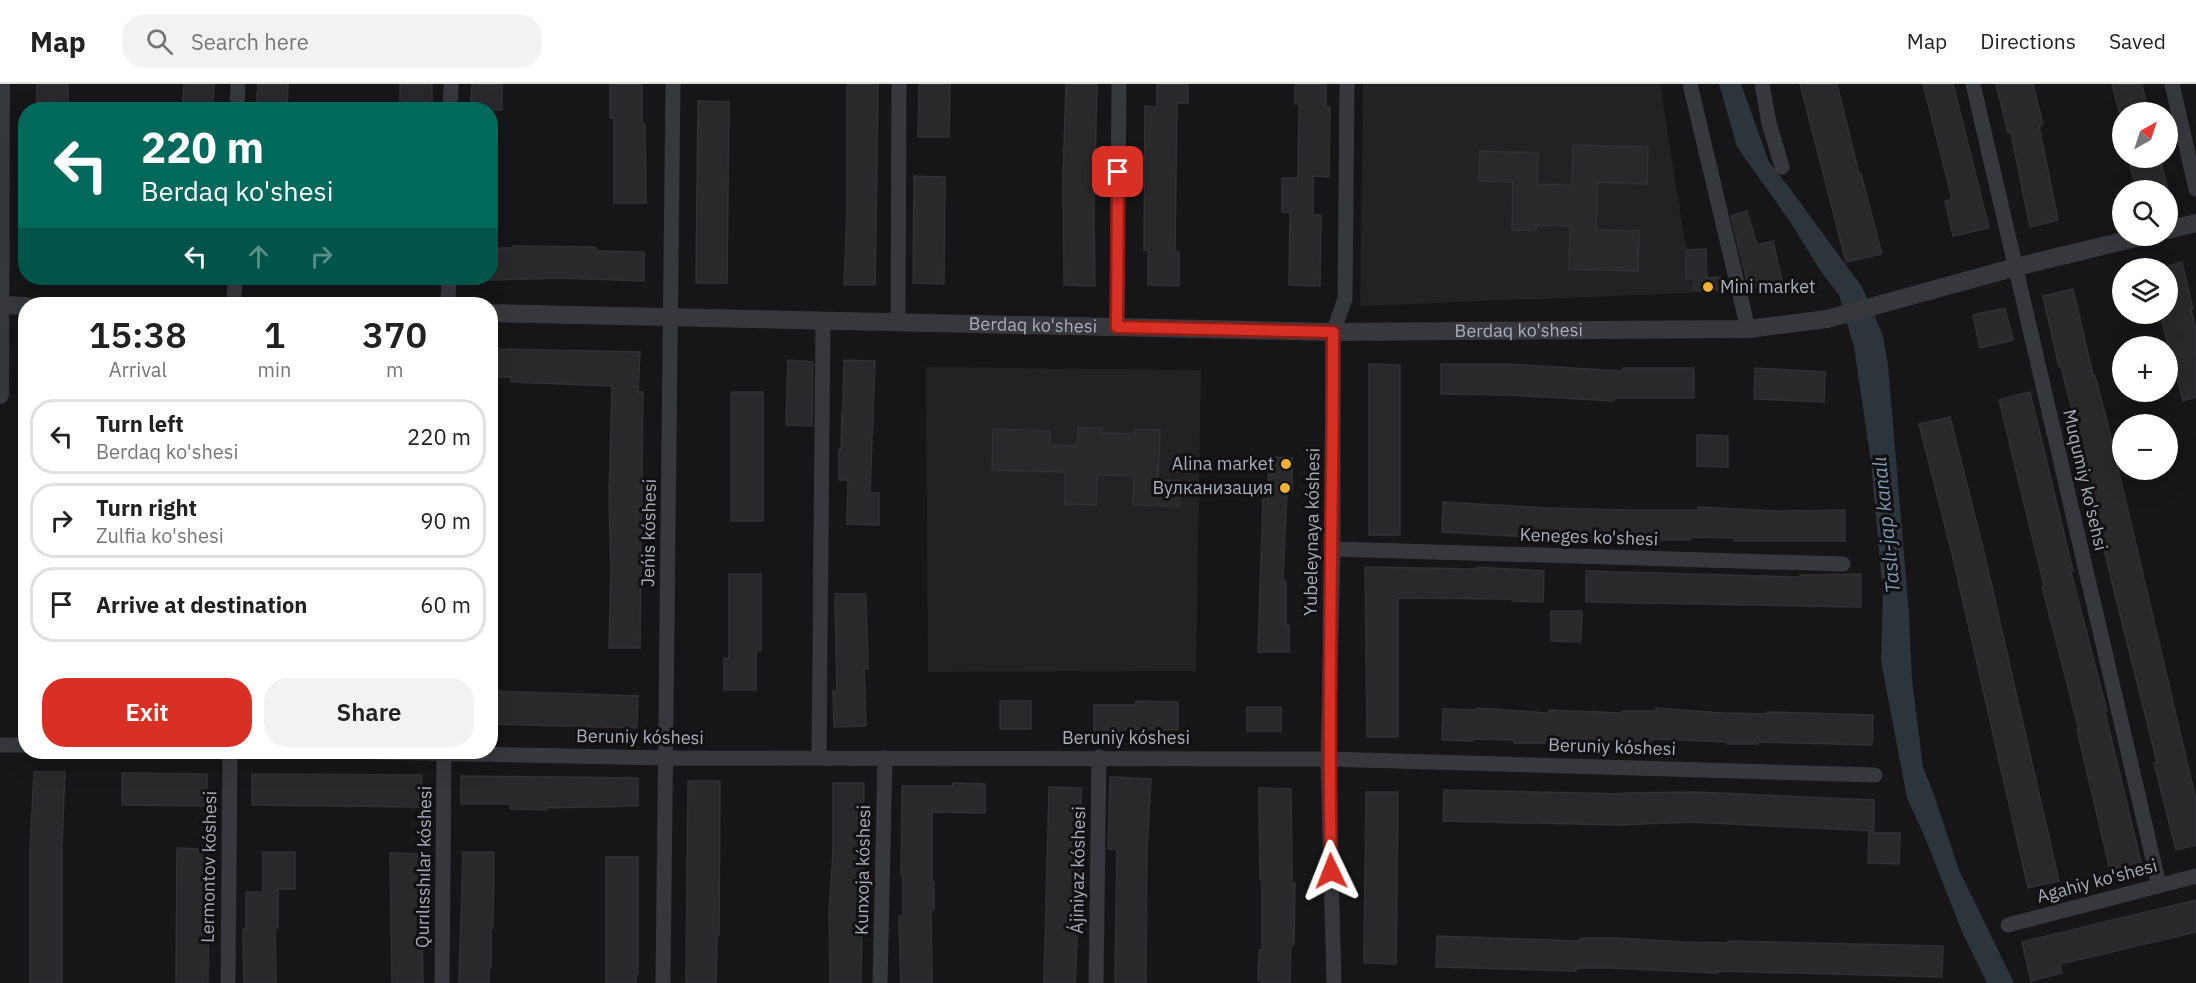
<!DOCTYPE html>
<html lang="en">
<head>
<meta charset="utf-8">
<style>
	:root { --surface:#fff; --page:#f2f2f2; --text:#222; --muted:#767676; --line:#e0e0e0; --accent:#d93025 }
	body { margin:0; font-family:"IBM Plex Sans",sans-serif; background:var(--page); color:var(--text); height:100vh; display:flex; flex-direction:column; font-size:22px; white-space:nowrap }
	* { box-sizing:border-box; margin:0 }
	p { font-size:20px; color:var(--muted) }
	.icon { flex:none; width:33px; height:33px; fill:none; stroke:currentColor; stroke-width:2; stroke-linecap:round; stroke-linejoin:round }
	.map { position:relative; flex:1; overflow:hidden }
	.details { position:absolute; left:18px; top:213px; width:480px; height:462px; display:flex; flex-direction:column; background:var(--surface); border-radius:24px; box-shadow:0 6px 24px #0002 }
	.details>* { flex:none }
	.guide { position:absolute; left:18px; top:18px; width:480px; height:183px; border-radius:24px; box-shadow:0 6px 24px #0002; background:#00695c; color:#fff; overflow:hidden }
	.needle { width:39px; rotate:39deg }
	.buttons { position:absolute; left:2112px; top:18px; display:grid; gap:12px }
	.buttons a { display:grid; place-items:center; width:66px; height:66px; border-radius:50%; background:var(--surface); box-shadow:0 6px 24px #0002; font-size:30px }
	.pin { position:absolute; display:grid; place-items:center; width:51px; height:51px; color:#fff; margin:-26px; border-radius:12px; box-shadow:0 3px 9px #0006 }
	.me { position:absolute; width:66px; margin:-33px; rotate:358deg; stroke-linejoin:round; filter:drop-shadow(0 0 4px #0008) }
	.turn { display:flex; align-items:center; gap:21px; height:126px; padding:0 24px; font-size:27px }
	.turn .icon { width:78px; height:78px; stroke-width:2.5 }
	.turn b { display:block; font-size:42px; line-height:51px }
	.lanes { display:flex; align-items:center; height:57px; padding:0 24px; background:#0003; justify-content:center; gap:30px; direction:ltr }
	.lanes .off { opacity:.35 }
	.eta { display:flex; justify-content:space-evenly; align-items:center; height:102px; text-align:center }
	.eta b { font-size:36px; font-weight:600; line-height:42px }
	.primary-button { display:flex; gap:12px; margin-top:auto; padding:12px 24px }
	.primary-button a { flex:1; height:69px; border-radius:24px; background:var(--accent); color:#fff; font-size:24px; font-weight:600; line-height:69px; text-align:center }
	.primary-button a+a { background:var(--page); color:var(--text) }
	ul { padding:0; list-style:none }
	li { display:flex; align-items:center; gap:18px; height:75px; margin:0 12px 9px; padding:0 12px; border:3px solid var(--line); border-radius:24px }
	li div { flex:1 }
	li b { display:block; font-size:22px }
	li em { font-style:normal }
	header { display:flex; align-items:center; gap:36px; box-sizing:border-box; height:84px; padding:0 30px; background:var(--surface); border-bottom:2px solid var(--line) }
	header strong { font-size:28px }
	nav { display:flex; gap:33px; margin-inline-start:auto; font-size:21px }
	.search { width:420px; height:54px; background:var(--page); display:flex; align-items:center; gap:15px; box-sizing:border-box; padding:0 21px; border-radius:24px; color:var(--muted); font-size:22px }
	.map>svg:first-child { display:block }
	.built { fill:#222225 }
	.water { fill:#2c353c }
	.building { fill:#29292c; stroke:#303034; stroke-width:1.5 }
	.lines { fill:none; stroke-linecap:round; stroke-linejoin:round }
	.minor { stroke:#37383d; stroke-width:15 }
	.tertiary { stroke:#37383d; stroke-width:18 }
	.route-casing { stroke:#8d1f18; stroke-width:15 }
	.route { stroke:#d93025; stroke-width:10 }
	.poi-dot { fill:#f2b134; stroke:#111113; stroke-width:2 }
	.labels { text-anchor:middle; stroke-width:6; stroke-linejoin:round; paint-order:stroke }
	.poi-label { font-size:18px; fill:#a8adb8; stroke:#111113; text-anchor:end }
	.street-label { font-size:18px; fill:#a8adb8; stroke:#111113 }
	.water-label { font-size:20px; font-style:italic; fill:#7f9bb3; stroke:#111113 }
</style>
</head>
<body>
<header>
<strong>Map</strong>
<div class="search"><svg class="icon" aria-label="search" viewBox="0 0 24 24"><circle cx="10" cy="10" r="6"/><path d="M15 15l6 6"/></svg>Search here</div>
<nav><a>Map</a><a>Directions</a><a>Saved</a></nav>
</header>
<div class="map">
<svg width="2196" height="899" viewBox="0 0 2196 899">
	<rect width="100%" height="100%" fill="#161618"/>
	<path class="built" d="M1363,0H1660L1693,209L1360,222Z
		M926,283L1201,286L1196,587L928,588Z"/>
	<path class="water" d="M1719,0H1741L1769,78L1791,106L1862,203L1883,252L1888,281L1909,530L1912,596L1923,683L1933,708L1959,786L2014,899H1987L1963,850L1926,756L1907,714L1881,577L1883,509L1871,378L1854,263L1839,211L1820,186L1791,139L1737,63Z"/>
	<path class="building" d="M37,0H68V26H37Z
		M184,0H214L213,26H182Z
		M258,0H288L287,26H256Z
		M400,0H432V26H400Z
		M472,0H502V26H470Z
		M610,0H642V40H645L646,119H614V34H610Z
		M847,0H878L875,201H844L847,126Z
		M919,0H950L949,53H918Z
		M1066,0H1097L1094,131L1095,202L1064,201L1063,94Z
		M1157,0H1188V19H1177L1175,168H1179V202L1148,201V166H1144L1145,22L1157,23Z
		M1295,0H1326V23H1330L1329,93L1313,92V131H1321L1320,202L1289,201L1290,128H1282V94H1298L1299,20H1295Z
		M1800,0H1837L1859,90H1861L1882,170L1846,178Z
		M1923,0H1953L1989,144L1953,152L1945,117L1952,115Z
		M1996,0H2033L2043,41L2039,42L2058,136L2030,143L2011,49H2008Z
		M2112,0H2142L2148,28H2119Z
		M698,17L729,18L727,199H696Z
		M1573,61L1648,63L1647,100L1598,98L1596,146L1639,147L1638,187L1569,185L1570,142L1536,141V146H1512L1513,98L1479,97L1480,67L1538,69L1537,100L1572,101Z
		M2151,74H2160L2168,106H2137L2129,78Z
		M914,92L945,93L944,200L913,199Z
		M1747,127L1757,161L1773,157L1782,196L1749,205L1731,132Z
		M513,162L596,163V167L644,168V197L560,194L490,196V164H513Z
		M1706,165L1707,194L1721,193V206L1693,207V195H1686V166Z
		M2182,178L2193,225H2191L2196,247V313L2183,317L2160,230H2168V182Z
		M2073,205L2093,291H2095L2107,337L2196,716V761L2176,766L2154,679L2157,678L2110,490L2087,394L2089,393L2061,283H2059L2043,212Z
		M2005,224L2013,256L1980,264L1973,231Z
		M490,265L640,268L638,308H643L640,564H609L611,486L609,415L612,302L511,298V293H490Z
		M788,276L813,278L812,342L786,341Z
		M844,276L875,277L870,409H879V441L847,440L848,396H839V365H841L842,327H843Z
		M1369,280L1400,281V451H1369Z
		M1441,280H1506L1623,287V284H1694V314H1614V317L1508,311L1441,310Z
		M1755,284L1825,288L1824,318L1754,315Z
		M731,308H763V437H731Z
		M2030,308L2073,487L2071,488L2107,627L2105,628L2141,778L2110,786L2077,646H2079L2042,503L2044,502L1999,316Z
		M1950,333L1984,468L2059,797L2028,804L1954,478L1919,340Z
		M1078,343L1102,344V349L1135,350V346H1160L1158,396L1180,397L1179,422L1133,421L1134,392L1097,391L1096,421L1065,420V388L992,386L993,345L1050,347V361L1077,362Z
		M1697,351L1728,352V383L1697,382Z
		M1269,373L1292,374V407H1287L1283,497H1286V541H1289V568H1258L1263,415H1268Z
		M1443,418L1547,424L1626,426H1698V423L1775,427L1845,426V457H1735V454L1690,453V456H1583L1442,448Z
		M1365,483L1476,485V483L1544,487L1543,518L1512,517V515L1398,514V653H1367Z
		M1586,487L1800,493V491L1861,490V523L1586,518Z
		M729,490H761V566L756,567V606H724V574H729Z
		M835,510H866L868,585H864L866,642L834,643L833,607H837Z
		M1551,527H1582L1581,558L1551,557Z
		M490,607L638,612L637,644L490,640Z
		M1000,617H1031V645H1000Z
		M1136,617L1178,618V646L1125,645V649L1094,648V621H1135Z
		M1247,623H1281V647H1247Z
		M1477,624L1549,629V626L1622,629V627H1656V624L1722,629L1767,630V628L1873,631L1872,661L1758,658V660H1727V658L1652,655V658L1618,657V659L1545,656V659H1514V656L1473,655V657L1442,656L1443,625L1477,626Z
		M34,688H65L62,763V899H30V765Z
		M122,689L207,690V722L122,721Z
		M252,690L422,691L421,723L252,721Z
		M461,692L638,694V722L547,724L546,726L510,725V720H461Z
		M1110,693L1151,695L1147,766L1146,899H1115L1117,765H1108Z
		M688,697H720L719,851H717L716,899H686Z
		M833,699H864L861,899H830L829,828L833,768Z
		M953,699L985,700V729L933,728L932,730V798H934V826H931L932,899H901L899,832H903V792H901L902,702H953Z
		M1049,703L1081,704V764L1075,899H1044Z
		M1259,704L1291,705L1292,799H1295L1294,861H1291L1290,899H1261V896H1258L1259,866H1262V796H1260Z
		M1444,706L1626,710V709L1695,708L1874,716V747L1691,738L1620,741L1443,737Z
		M1366,708H1398L1396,880L1364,879Z
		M1869,749H1900L1899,780L1868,779Z
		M177,764L209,765L208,899H176Z
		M263,768H295V805H278V844H275L276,899H244L243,845H246V808H263Z
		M463,768H494L493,844H491V884H489V899H459Z
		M390,769L421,770L423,899H392Z
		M606,773H638V890H636V899H606Z
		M2196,816V848L2060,880L2062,889L2031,897L2022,858Z
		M1437,852L1579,857L1580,854H1617L1683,858L1727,859L1728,857L1943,862L1942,893L1718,887V889L1610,884H1576V887L1436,883Z"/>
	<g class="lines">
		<path class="minor" d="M1690,0L1748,245
			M1762,0L1769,39L1782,83
			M1973,0L2159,801
			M2172,0L2196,105
			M237,26L238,0
			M450,26L451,0
			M234,220L235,194
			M448,220L449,194
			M898,239L899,0
			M1117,243L1119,0
			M1333,465L1843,480
			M0,661H26
			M376,668L666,674L1328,675L1875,691
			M819,673L823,237
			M2008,841L2196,792
			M228,899L230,668
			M442,899L444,668
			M663,899L673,0
			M880,899L885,674
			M1096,899L1099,673
			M1334,899L1328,675L1333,465V248L1345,215L1347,0"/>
		<g class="tertiary">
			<path d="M2168,146L2196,139"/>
			<path d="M1,221L26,222"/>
			<path id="s1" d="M490,229L1333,248L1748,245L1827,235L2016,183L2144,152"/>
			<path d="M0,311L1,0"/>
		</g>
	</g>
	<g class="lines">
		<defs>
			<path id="route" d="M1118,88L1117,243L1333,248C1333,427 1327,607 1331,787"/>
		</defs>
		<use href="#route" class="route-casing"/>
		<use href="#route" class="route"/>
	</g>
	<g class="poi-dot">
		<circle cx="1708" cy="203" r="6"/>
		<circle cx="1286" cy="380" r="6"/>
		<circle cx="1285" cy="404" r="6"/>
	</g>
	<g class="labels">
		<g class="poi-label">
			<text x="1720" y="209" text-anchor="start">Mini market</text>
			<text x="1274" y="386">Alina market</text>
			<text x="1273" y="410">Вулканизация</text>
		</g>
		<g class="street-label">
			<text dy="6" stroke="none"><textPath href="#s1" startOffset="543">Berdaq ko'shesi</textPath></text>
			<text dy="6" stroke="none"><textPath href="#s1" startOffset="1029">Berdaq ko'shesi</textPath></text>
			<text transform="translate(2085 396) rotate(77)" y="6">Muqumiy ko'sehsi</text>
			<text transform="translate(1312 448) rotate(-89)" y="6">Yubeleynaya kóshesi</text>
			<text transform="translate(649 449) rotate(-89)" y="6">Jeńis kóshesi</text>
			<text transform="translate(1589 453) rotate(2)" y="6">Keneges ko'shesi</text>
			<text transform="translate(640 653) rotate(1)" y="6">Beruniy kóshesi</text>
			<text x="1126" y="660">Beruniy kóshesi</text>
			<text transform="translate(1612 663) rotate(2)" y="6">Beruniy kóshesi</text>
			<text transform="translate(209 783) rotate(-89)" y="6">Lermontov kóshesi</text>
			<text transform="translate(424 783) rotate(-89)" y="6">Qurılısshılar kóshesi</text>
			<text transform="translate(863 786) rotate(-89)" y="6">Kunxoja kóshesi</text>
			<text transform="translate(1078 786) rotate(-89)" y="6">Ájiniyaz kóshesi</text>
			<text transform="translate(2097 797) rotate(-15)" y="6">Agahiy ko'shesi</text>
		</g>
		<g class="water-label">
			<text transform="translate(1886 441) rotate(-96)" y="7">Taslı-jap kanalı</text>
		</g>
	</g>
</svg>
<div class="buttons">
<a><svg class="needle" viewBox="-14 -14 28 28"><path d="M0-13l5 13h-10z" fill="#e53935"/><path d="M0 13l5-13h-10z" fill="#767676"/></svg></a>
<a><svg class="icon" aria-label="search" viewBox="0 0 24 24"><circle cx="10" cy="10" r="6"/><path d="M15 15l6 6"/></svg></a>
<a><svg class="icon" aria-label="layers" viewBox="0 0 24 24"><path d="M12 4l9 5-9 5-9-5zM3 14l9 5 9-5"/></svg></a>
<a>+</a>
<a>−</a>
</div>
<div class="pin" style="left:1118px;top:88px;background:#d93025"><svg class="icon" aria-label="arrive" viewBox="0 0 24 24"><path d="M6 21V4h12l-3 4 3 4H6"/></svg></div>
<svg class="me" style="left:1331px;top:787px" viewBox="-20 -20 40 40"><path d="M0-17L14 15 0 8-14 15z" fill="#d93025" stroke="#fff" stroke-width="4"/></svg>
<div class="guide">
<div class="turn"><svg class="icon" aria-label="left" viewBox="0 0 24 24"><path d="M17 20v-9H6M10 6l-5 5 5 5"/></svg><div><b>220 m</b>Berdaq ko'shesi</div></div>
<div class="lanes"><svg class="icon" aria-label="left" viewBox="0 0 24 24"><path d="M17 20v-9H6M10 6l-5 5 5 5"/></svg><svg class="icon off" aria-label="ahead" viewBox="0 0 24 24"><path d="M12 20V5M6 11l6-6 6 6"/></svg><svg class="icon off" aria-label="right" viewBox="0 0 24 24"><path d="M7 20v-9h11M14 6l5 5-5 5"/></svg></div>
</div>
<section class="details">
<div class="eta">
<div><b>15:38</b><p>Arrival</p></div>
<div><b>1</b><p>min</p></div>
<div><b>370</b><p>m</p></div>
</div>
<ul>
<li><svg class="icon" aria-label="left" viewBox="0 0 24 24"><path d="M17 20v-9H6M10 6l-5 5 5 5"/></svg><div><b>Turn left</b><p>Berdaq ko'shesi</p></div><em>220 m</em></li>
<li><svg class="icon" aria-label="right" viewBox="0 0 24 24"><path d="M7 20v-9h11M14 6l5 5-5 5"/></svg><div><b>Turn right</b><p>Zulfia ko'shesi</p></div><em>90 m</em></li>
<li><svg class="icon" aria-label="arrive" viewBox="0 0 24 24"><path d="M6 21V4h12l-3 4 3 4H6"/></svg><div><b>Arrive at destination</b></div><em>60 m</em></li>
</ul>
<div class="primary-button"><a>Exit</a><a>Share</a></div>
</section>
</div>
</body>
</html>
